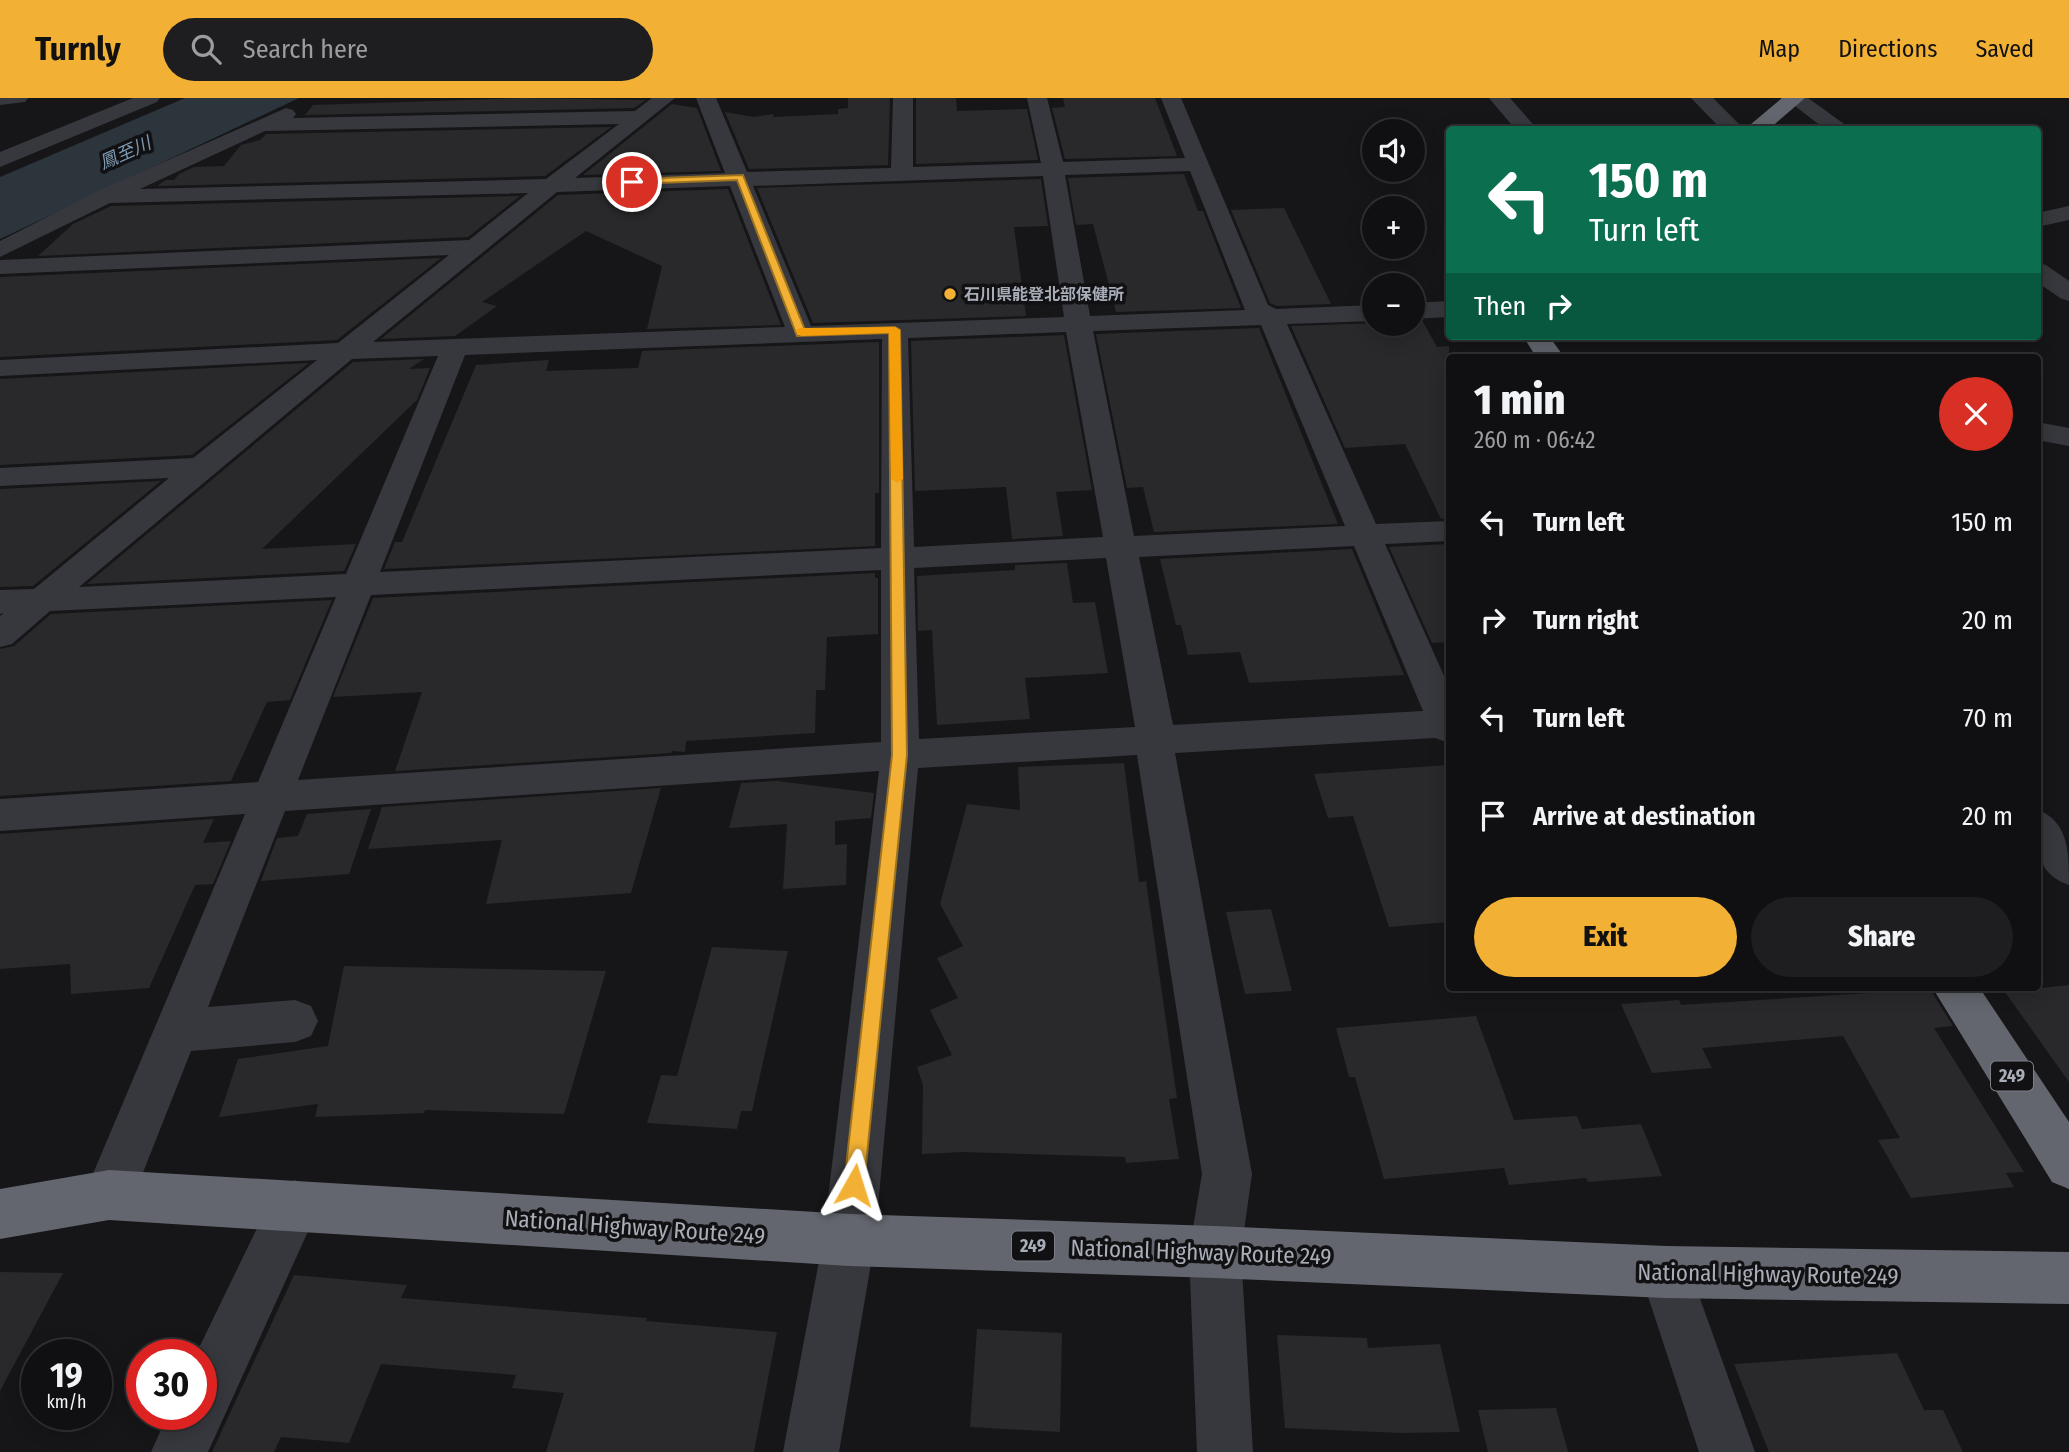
<!DOCTYPE html>
<html lang="en">
<head>
<meta charset="utf-8">
<style>
	:root { --surface:#101012; --page:#1e1e20; --text:#f1f3f6; --muted:#9c9d9f; --line:#303032; --accent:#f2b134 }
	body { margin:0; font-family:"Fira Sans Condensed","Noto Sans JP",sans-serif; background:var(--page); color:var(--text); height:100vh; display:flex; flex-direction:column; font-size:26px; white-space:nowrap }
	* { box-sizing:border-box; margin:0 }
	p { font-size:23px; color:var(--muted) }
	.icon { flex:none; width:38px; height:38px; fill:none; stroke:currentColor; stroke-width:2; stroke-linecap:round; stroke-linejoin:round }
	.map { position:relative; flex:1; overflow:hidden }
	.sheet { position:absolute; left:1446px; top:256px; width:595px; height:637px; display:flex; flex-direction:column; background:var(--surface); border-radius:7px; box-shadow:0 4px 18px #0003,0 0 0 2px var(--line) }
	.sheet>* { flex:none }
	.hud { position:absolute; left:1446px; top:28px; width:595px; height:214px; border-radius:7px; box-shadow:0 4px 18px #0003,0 0 0 2px var(--line); background:#0b6e4f; color:#fff; overflow:hidden }
	.tools { position:absolute; left:1362px; top:21px; display:grid; gap:14px }
	.tools a { display:grid; place-items:center; width:63px; height:63px; border-radius:50%; background:var(--surface); box-shadow:0 4px 18px #0003,0 0 0 2px var(--line); font-size:35px }
	.speed { position:absolute; left:21px; top:1241px; display:flex; gap:14px; font-size:35px; font-weight:700; text-align:center }
	.speed>* { display:grid; place-content:center; width:91px; height:91px; border-radius:50%; background:var(--surface); box-shadow:0 4px 18px #0003,0 0 0 2px var(--line); line-height:1 }
	.speed small { font-size:18px; font-weight:400 }
	.speed .limit { border:10px solid #d22; background:#fff; color:#111 }
	.pin { position:absolute; display:grid; place-items:center; width:60px; height:60px; color:#fff; margin:-30px; border:4px solid #fff; border-radius:50%; box-shadow:0 2px 7px #0007 }
	.me { position:absolute; width:77px; margin:-38px; rotate:6deg; stroke-linejoin:round; filter:drop-shadow(0 0 5px #0008) }
	.turn { display:flex; align-items:center; gap:24px; height:147px; padding:0 28px; font-size:32px }
	.turn .icon { width:91px; height:91px; stroke-width:2.5 }
	.turn b { display:block; font-size:49px; line-height:60px }
	.then { display:flex; align-items:center; height:66px; padding:0 28px; background:#0003; gap:14px; font-size:26px }
	.round { display:grid; place-items:center; flex:none; width:74px; height:74px; border-radius:37px; background:var(--page) }
	.overview { display:flex; align-items:center; justify-content:space-between; height:119px; padding:0 28px }
	h1 { font-size:42px; font-weight:800; line-height:52px }
	.action { display:flex; gap:14px; margin-top:auto; padding:14px 28px }
	.action a { flex:1; height:80px; border-radius:42px; background:var(--accent); color:#111; font-size:28px; font-weight:800; line-height:80px; text-align:center }
	.action a+a { background:var(--page); color:var(--text) }
	ul { padding:0; list-style:none }
	li { display:flex; align-items:center; gap:21px; height:98px; padding:0 28px }
	li div { flex:1 }
	li b { display:block; font-size:26px }
	li em { font-style:normal }
	header { display:flex; align-items:center; gap:42px; box-sizing:border-box; height:98px; padding:0 35px; background:var(--accent); color:#111 }
	header strong { font-size:33px }
	nav { display:flex; gap:38px; margin-inline-start:auto; font-size:24px }
	.search { width:490px; height:63px; background:var(--page); display:flex; align-items:center; gap:18px; box-sizing:border-box; padding:0 24px; border-radius:38px; color:var(--muted); font-size:26px }
	.map>svg:first-child { display:block }
	.water { fill:#2c353c }
	.building { fill:#29292c }
	.lines { fill:none; stroke-linecap:round; stroke-linejoin:round }
	.minor { fill:#37383d; fill-rule:evenodd }
	.highway { fill:#63666e; fill-rule:evenodd }
	.route { fill:#f2b134; stroke:#9d7322; stroke-width:2 }
	.slow { fill:#f59e0b }
	.poi-dot { fill:#f2b134; stroke:#111113; stroke-width:2.5 }
	.labels { text-anchor:middle; stroke-width:7; stroke-linejoin:round; paint-order:stroke }
	.far-poi-label { font-size:16px; font-weight:bold; fill:#a8adb8; stroke:#111113; text-anchor:start }
	.far-water-label { font-size:18px; font-style:italic; fill:#7f9bb3; stroke:#111113 }
	.shield { fill:#111113; stroke:#7b7e86; stroke-width:2 }
	.shield-label { font-size:18px; font-weight:bold; fill:#a8adb8 }
	.near-street-label { font-size:23px; fill:#a8adb8; stroke:#111113 }
</style>
</head>
<body>
<header>
<strong>Turnly</strong>
<div class="search"><svg class="icon" aria-label="search" viewBox="0 0 24 24"><circle cx="10" cy="10" r="6"/><path d="M15 15l6 6"/></svg>Search here</div>
<nav><a>Map</a><a>Directions</a><a>Saved</a></nav>
</header>
<div class="map">
<svg width="2069" height="1354" viewBox="0 0 2069 1354">
	<rect width="100%" height="100%" fill="#161618"/>
	<path class="water" d="M185,0H299L0,141V79Z"/>
	<path class="building" d="M523,0L646,2L634,10L305,17L313,7Z
		M848,0H890L888,67L749,71L725,14L754,19L773,16L774,19L838,16V11L848,10Z
		M916,0H956L957,13L1027,11L1038,62L916,66Z
		M1063,0H1155L1177,58L1065,61L1052,10L1065,9Z
		M672,6L697,10L721,73L583,77Z
		M611,29L545,78L157,88L166,82H174L179,76L194,69L224,68L241,47L260,42L266,36Z
		M1184,76L1198,113H1203L1241,210L1116,214L1093,126L1076,127L1068,80Z
		M1041,81L1048,128L1014,129L1026,218L813,225L757,90Z
		M728,91L781,227L647,231L662,168L586,133L482,204L497,208L455,238L381,241L558,97Z
		M520,98L468,139L38,158L73,126L111,108Z
		M1284,110L1331,206L1277,208L1270,205L1231,112Z
		M441,160L337,242L0,259V179Z
		M1412,224H1423L1437,249L1449,248V420L1441,421L1405,346L1345,350L1291,228Z
		M1259,230L1338,426L1154,434L1143,389L1127,390L1096,236Z
		M1064,237L1092,392L1056,394L1063,438L1012,441L1006,389L915,393L911,243Z
		M879,244V395H875V448L384,471L395,444H402L476,267L549,262L546,273L638,270L642,253Z
		M424,261L409,271L430,270L417,302L262,451L356,446L344,473L87,486L353,264Z
		M309,265L192,357L0,367V281Z
		M161,383L33,488L0,489V391Z
		M1449,446V544L1432,545L1389,449Z
		M1352,451L1404,577L1249,585L1240,554L1188,557L1181,527H1176L1160,461Z
		M1067,465L1073,505L1095,504L1108,575L1025,580L1030,621L937,627L932,532L918,533L917,478L1015,472V467Z
		M875,475V480H878V536L827,539L825,592H816L815,635L686,643L685,654L672,653L671,655L395,673L422,594L333,599L373,500Z
		M332,502L290,602L267,604L231,683L0,698V551L14,548L51,516Z
		M1124,665L1139,784L1146,783L1177,1000L1169,1001L1179,1061L1126,1065L1125,1059L963,1054L922,1056L923,987L917,969L952,957L930,912L958,900L937,860L963,848L940,806L967,706L1020,712L1018,669Z
		M1449,667V824L1389,829L1353,718L1328,720L1314,676Z
		M777,683L874,695L871,720L835,723V747L847,746L846,787L783,791L787,726L729,730L741,685Z
		M661,690L631,795L486,806L502,742L368,751L382,709Z
		M371,711L349,776L261,783L277,740L298,738L307,716Z
		M214,721L203,745L231,743L213,786L195,787L149,890L71,896L70,866L0,871V736Z
		M1271,811L1292,893L1245,896L1226,814Z
		M712,849L788,853L752,1013H741L737,1031L647,1025L661,977L677,978Z
		M344,868L606,873L564,1016L425,1012L424,1015L315,1019L318,1006L219,1019L238,961L328,948Z
		M2069,887V984L2005,894Z
		M1930,891L1953,928L1934,930L2024,1074L2006,1075L2014,1089L1911,1100L1878,1042L1900,1040L1843,938L1702,950L1712,970L1652,975L1621,906L1679,902L1681,907Z
		M1476,918L1514,1022L1577,1018L1582,1031L1641,1026L1662,1078L1588,1084L1586,1080L1509,1087L1504,1070L1384,1081L1355,979H1349L1336,930Z
		M0,1174L63,1175L0,1293Z
		M294,1177L407,1187L401,1200L647,1220L646,1223L777,1234L754,1354H546L564,1295L512,1290L516,1277L381,1266L349,1345L281,1339L274,1354H212Z
		M977,1231L1062,1235L1060,1334L970,1329Z
		M1277,1237L1367,1240L1368,1250L1440,1246L1460,1334L1401,1335L1285,1330Z
		M1897,1255L1924,1312H1943L1963,1354H1769L1734,1266Z
		M1556,1310L1568,1354H1488L1478,1312Z"/>
	<g class="lines">
		<path class="minor" d="M0,0H28L25,4L0,7Z
			M133,0H160L157,4L0,69V54Z
			M652,0H675L575,80L725,75L696,0H716L747,74L891,70L893,0H913V69L1041,65L1027,0H1047L1063,64L1185,60L1161,0H1181L1268,207L1276,211L1374,207V223L1287,226L1376,426L1449,423V443L1385,446L1449,589V645L1435,640L1175,655L1252,1076L1241,1154L1253,1354H1197L1189,1154L1202,1076L1137,657L918,670L875,1142L839,1354H783L823,1142L879,673L285,713L208,909L295,902L311,908L318,923L311,938L295,944L191,953L127,1115L109,1122L91,1115L84,1097L245,716L0,733V701L258,684L336,499L50,513L12,546L0,549V518L4,515L0,516V492L34,491L169,380L0,388V370L193,360L317,262L0,278V262L338,245L449,157L0,176V162L469,142L528,95L110,105L0,159V143L98,93L286,10L293,12L296,16L293,20L635,13ZM619,26L546,81L140,91L265,33ZM1190,73L1245,212L1090,218L1065,77ZM1043,78L1064,219L811,228L753,88ZM730,88L785,229L373,244L557,94ZM1261,227L1345,428L1134,438L1093,233ZM1066,234L1103,439L914,449L908,240ZM882,241L881,450L380,474L465,257ZM438,258L346,476L79,489L352,261ZM1354,448L1423,613L1173,627L1139,459ZM1106,460L1135,629L919,641L914,470ZM881,472V644L298,682L371,497Z
			M1489,0H1510L1538,32H1516Z
			M1691,0H1713L1745,32H1722Z
			M1808,0L1847,28L1850,32H1826L1786,1Z
			M2069,108V122L2037,129V115Z
			M2037,165L2046,167L2069,183V203L2060,200L2037,184Z
			M1449,203V219L1412,221V205Z
			M2037,324L2069,330V348L2037,342Z
			M2037,711C2069,724 2069,754 2069,787C2032,774 2037,744 2037,711Z
			M295,1082L313,1089L320,1107L208,1354H151L168,1316H201V1256H196L277,1089Z
			M1666,1148L1684,1156L1755,1354H1699L1640,1174L1648,1156Z"/>
		<path class="highway" d="M1782,0H1805L1768,32H1744Z
			M1523,238H1549L1564,259H1536Z
			M1932,889H1979L2069,1024V1091L2052,1084Z
			M109,1072L849,1116L1215,1128L1666,1148L2069,1154V1206L1666,1200L1215,1180L849,1168L109,1122L0,1141V1091Z"/>
	</g>
	<path class="route" d="M743,77L805,232L895,229L900,232L907,657L864,1087L861,1094L854,1097L847,1094L844,1087L892,657L889,235L797,238L737,82L632,86L628,84L632,81Z"/>
	<path class="slow" d="M895,229L900,232L903,381L897,385L891,381L889,235L801,238L795,233L800,230Z"/>
	<circle class="poi-dot" cx="950" cy="196" r="7"/>
	<g class="labels">
		<g class="far-poi-label">
			<text x="964" y="202">石川県能登北部保健所</text>
		</g>
		<g class="far-water-label">
			<text transform="translate(125 55) rotate(-24)" y="6">鳳至川</text>
		</g>
		<g class="shield">
			<rect x="1991" y="963.5" width="42" height="29" rx="5"/>
			<rect x="1012" y="1133.5" width="42" height="29" rx="5"/>
		</g>
		<g class="shield-label">
			<text x="2012" y="984">249</text>
			<text x="1033" y="1154">249</text>
		</g>
		<g class="near-street-label">
			<text transform="translate(635 1129) rotate(4)" y="8">National Highway Route 249</text>
			<text transform="translate(1201 1154) rotate(2)" y="8">National Highway Route 249</text>
			<text transform="translate(1768 1176) rotate(1)" y="8">National Highway Route 249</text>
		</g>
	</g>
</svg>
<div class="tools">
<a><svg class="icon" aria-label="sound" viewBox="0 0 24 24"><path d="M4 9h4l5-4v14l-5-4H4zM17 9q2 3 0 6"/></svg></a>
<a>+</a>
<a>−</a>
</div>
<div class="speed"><div>19<small>km/h</small></div><div class="limit">30</div></div>
<div class="pin" style="left:632px;top:84px;background:#d93025"><svg class="icon" aria-label="arrive" viewBox="0 0 24 24"><path d="M6 21V4h12l-3 4 3 4H6"/></svg></div>
<svg class="me" style="left:854px;top:1087px" viewBox="-20 -20 40 40"><path d="M0-17L14 15 0 8-14 15z" fill="#f2b134" stroke="#fff" stroke-width="4"/></svg>
<div class="hud">
<div class="turn"><svg class="icon" aria-label="left" viewBox="0 0 24 24"><path d="M17 20v-9H6M10 6l-5 5 5 5"/></svg><div><b>150 m</b>Turn left</div></div>
<div class="then">Then<svg class="icon" aria-label="right" viewBox="0 0 24 24"><path d="M7 20v-9h11M14 6l5 5-5 5"/></svg></div>
</div>
<section class="sheet">
<div class="overview"><div><h1>1 min</h1><p>260 m · 06:42</p></div><a class="round" style="background:#d93025;color:#fff"><svg class="icon" aria-label="close" viewBox="0 0 24 24"><path d="M6 6l12 12M18 6L6 18"/></svg></a></div>
<ul>
<li><svg class="icon" aria-label="left" viewBox="0 0 24 24"><path d="M17 20v-9H6M10 6l-5 5 5 5"/></svg><div><b>Turn left</b></div><em>150 m</em></li>
<li><svg class="icon" aria-label="right" viewBox="0 0 24 24"><path d="M7 20v-9h11M14 6l5 5-5 5"/></svg><div><b>Turn right</b></div><em>20 m</em></li>
<li><svg class="icon" aria-label="left" viewBox="0 0 24 24"><path d="M17 20v-9H6M10 6l-5 5 5 5"/></svg><div><b>Turn left</b></div><em>70 m</em></li>
<li><svg class="icon" aria-label="arrive" viewBox="0 0 24 24"><path d="M6 21V4h12l-3 4 3 4H6"/></svg><div><b>Arrive at destination</b></div><em>20 m</em></li>
</ul>
<div class="action"><a>Exit</a><a>Share</a></div>
</section>
</div>
</body>
</html>
